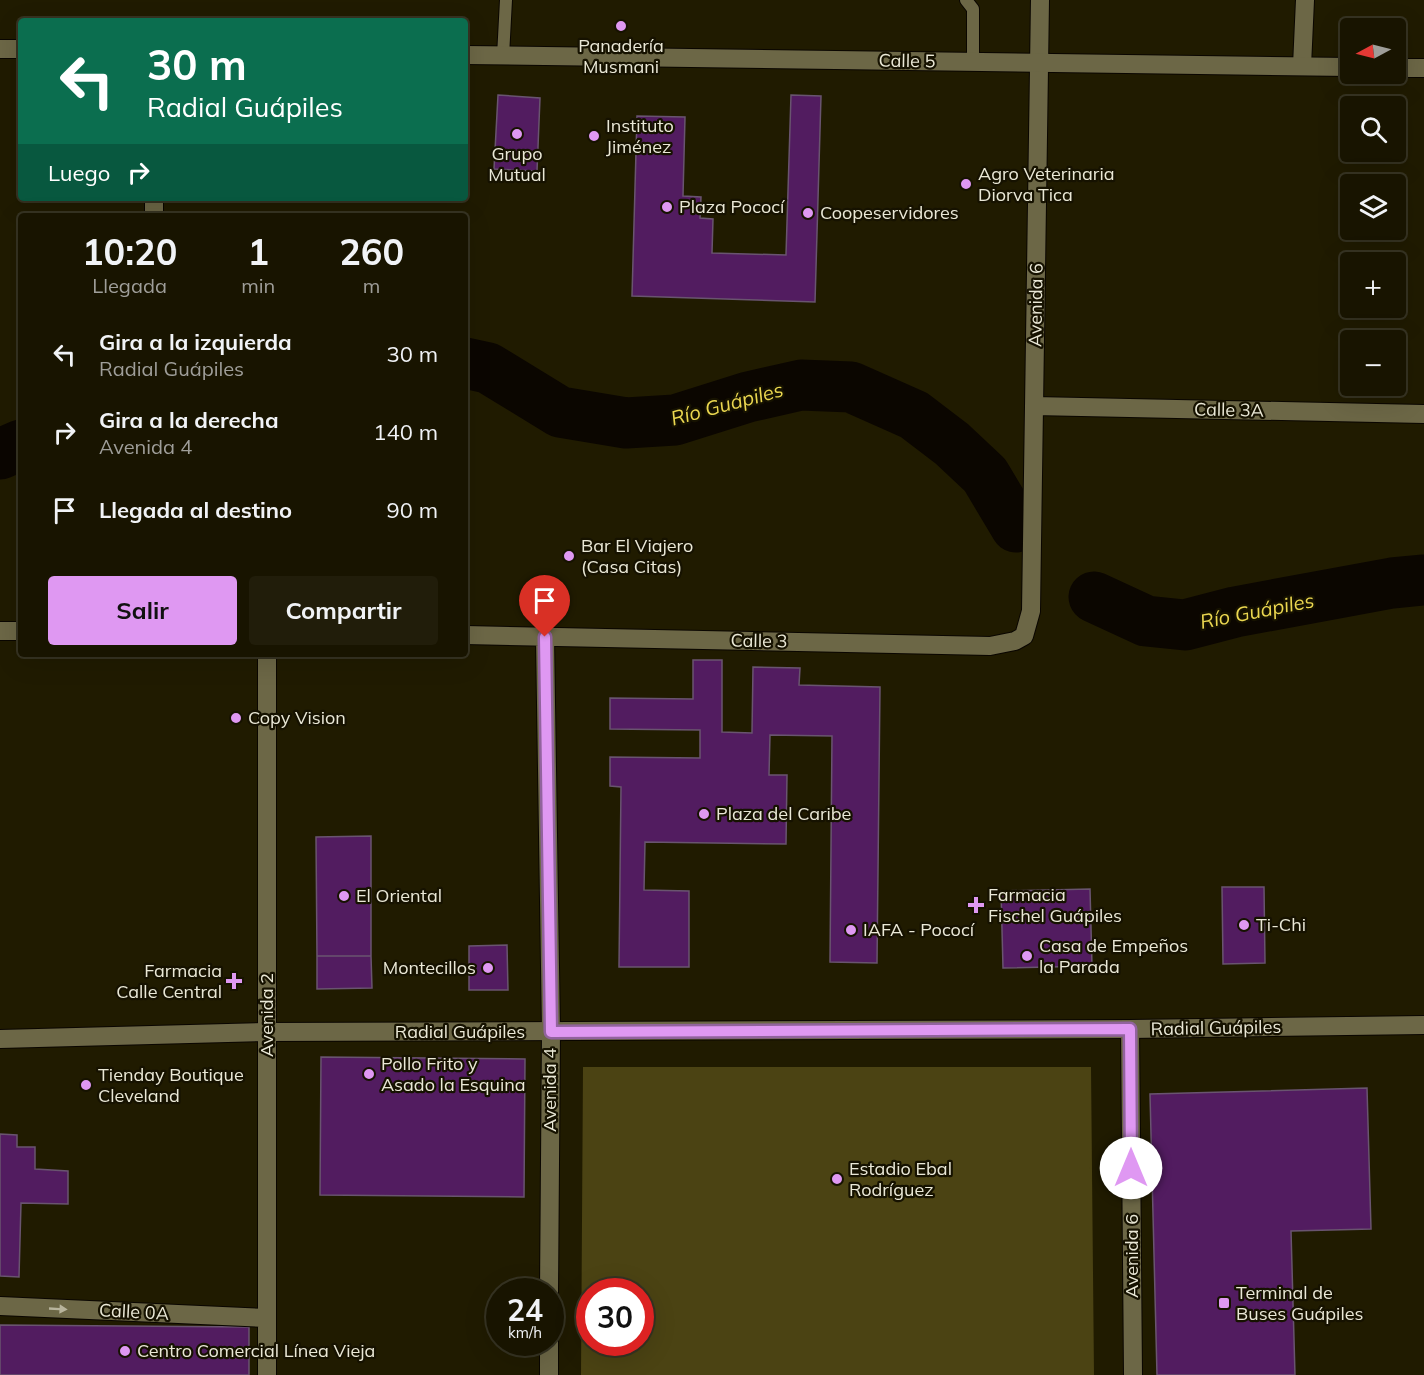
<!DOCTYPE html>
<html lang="es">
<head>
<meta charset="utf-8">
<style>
	:root { --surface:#181400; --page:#211d0a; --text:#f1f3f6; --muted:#9f9e99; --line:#363322; --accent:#df98f2 }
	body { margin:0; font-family:Mulish,sans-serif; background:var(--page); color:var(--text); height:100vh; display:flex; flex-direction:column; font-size:22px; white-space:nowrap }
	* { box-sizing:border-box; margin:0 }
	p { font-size:20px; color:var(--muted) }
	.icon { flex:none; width:33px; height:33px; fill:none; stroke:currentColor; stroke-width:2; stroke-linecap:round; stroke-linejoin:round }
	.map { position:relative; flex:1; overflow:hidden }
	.side { position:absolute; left:18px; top:213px; width:450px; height:444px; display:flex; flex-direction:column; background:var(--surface); border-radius:6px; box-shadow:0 6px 24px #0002,0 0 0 2px var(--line) }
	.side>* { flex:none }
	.top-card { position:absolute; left:18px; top:18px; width:450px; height:183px; border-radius:6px; box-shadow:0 6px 24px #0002,0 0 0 2px var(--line); background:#0b6e4f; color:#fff; overflow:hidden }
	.needle { width:39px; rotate:263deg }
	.tools { position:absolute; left:1340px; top:18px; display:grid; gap:12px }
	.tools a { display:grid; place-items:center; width:66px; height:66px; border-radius:6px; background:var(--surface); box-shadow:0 6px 24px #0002,0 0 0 2px var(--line); font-size:30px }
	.speed { position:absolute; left:486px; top:1278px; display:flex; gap:12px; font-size:30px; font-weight:700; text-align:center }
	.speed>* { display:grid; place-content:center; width:78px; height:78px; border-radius:50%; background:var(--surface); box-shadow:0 6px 24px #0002,0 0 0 2px var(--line); line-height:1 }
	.speed small { font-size:15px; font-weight:400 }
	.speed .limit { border:9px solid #d22; background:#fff; color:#111 }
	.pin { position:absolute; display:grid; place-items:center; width:51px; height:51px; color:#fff; margin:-62px -26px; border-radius:50% 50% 50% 0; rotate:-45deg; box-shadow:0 0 6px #0007 }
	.pin .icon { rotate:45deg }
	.me { position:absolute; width:66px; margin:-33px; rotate:0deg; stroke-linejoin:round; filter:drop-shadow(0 0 4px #0008) }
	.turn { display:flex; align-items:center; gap:21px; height:126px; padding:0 30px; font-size:27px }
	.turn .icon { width:78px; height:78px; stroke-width:2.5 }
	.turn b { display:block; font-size:42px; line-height:51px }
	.then { display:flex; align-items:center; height:57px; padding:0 30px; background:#0003; gap:12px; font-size:22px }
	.eta { display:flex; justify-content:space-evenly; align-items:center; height:102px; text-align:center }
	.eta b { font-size:36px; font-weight:700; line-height:42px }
	.primary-button { display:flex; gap:12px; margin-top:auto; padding:12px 30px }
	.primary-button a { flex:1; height:69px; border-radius:6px; background:var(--accent); color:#111; font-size:24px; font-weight:700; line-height:69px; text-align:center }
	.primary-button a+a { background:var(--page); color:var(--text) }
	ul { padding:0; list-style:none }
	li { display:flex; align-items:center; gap:18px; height:78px; padding:0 30px }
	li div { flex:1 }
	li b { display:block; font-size:22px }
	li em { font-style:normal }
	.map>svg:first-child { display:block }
	.green { fill:#4b4313; fill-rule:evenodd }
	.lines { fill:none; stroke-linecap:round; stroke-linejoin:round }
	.river { stroke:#0b0600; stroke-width:51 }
	.building { fill:#521c60; stroke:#69546f; stroke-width:1.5 }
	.lane-casing { stroke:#0a0600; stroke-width:14 }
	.street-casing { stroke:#0a0600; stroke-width:20 }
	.secondary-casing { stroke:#0a0600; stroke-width:20 }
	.lane { stroke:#6c6746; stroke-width:12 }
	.street { stroke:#6c6746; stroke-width:18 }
	.secondary { stroke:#6c6746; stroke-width:18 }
	.oneway { fill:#b8b49c }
	.route-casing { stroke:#91639d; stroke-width:15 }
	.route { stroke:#df98f2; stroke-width:10 }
	.poi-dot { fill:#df98f2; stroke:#161200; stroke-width:2 }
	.labels { text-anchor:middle; stroke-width:4.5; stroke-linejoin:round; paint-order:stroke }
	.poi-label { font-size:18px; fill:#eae8d6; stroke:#161200; text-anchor:start }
	.street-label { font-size:18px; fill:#eae8d6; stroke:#161200 }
	.water-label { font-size:20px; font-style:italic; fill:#ebd750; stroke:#161200 }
</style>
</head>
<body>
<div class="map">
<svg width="1424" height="1375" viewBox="0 0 1424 1375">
	<rect width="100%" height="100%" fill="#201b00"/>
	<path class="green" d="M583,1067H1091L1094,1375H581ZM590,1292H640V1342H590Z"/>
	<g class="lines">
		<path class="river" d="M465,363L488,368L560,412L626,423L675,420L748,397L801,385L851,387L914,415L952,444L985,475L1016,527
			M0,454L21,445
			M1094,597L1146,621L1185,625L1235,612L1392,583L1424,580"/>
	</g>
	<path class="building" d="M498,95L540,98L537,171L494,169Z
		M791,95L821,96L815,302L632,296L637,116L685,117L683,196L701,197L700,218L713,219L712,253L786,255Z
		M693,660H722V732L752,733L753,667L800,668L799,685L880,687L877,963L830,962L832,736L770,735L769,775H787L786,844L645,842L644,890L689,891V967H619L621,787L610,786V757L700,758V730L610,729V698L693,699Z
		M371,836V956H317L316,837Z
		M1222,887H1264L1265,963L1223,964Z
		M1090,889L1092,966L1003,968L1001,891Z
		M507,945L508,990H469V946Z
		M317,956H371L372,988L317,989Z
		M321,1057L525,1059L524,1197L320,1195Z
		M1367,1088L1371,1229L1291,1231L1295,1375H1157L1150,1094Z
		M0,1134L17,1135V1147H35V1169L68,1171V1204L21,1203L19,1277L0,1276Z
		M0,1325L249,1327V1375H0Z"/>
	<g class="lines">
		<defs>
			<path id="lane" d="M966,0L973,9V62
				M503,56L506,0"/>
			<path id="street" d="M1302,66L1305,0
				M154,216V198
				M1034,406L1424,414
				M0,631H21
				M465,635L990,646L1015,641L1024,636L1031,611L1040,0
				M545,637L551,1032L549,1292
				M267,654V1375
				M1130,1029L1133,1375
				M0,1306L267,1318
				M549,1375V1342"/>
			<path id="secondary" d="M0,49H21
				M465,55L1350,67
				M1395,68H1424
				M0,1039L267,1032L1130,1029L1424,1025"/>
		</defs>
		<use href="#lane" class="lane-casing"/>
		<use href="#street" class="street-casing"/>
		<use href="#secondary" class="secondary-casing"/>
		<use href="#lane" class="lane"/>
		<use href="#street" class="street"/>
		<use href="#secondary" class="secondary"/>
	</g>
	<defs><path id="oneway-solid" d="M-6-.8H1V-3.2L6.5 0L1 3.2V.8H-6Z" transform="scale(1.5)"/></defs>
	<use class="oneway" href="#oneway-solid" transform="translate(58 1309) rotate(3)"/>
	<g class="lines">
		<defs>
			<path id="route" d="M545,637L551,1032L1130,1029L1131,1168"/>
		</defs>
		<use href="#route" class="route-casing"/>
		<use href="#route" class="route"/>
	</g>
	<g class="poi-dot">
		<circle cx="621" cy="26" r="6"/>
		<circle cx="517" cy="134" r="6"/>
		<circle cx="594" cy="136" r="6"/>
		<circle cx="966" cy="184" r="6"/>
		<circle cx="667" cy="207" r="6"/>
		<circle cx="808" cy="213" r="6"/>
		<circle cx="569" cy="556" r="6"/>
		<circle cx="236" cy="718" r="6"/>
		<circle cx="704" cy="814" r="6"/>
		<circle cx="344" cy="896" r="6"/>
		<path d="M973 896h6v6h6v6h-6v6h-6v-6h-6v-6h6z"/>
		<circle cx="1244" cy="925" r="6"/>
		<circle cx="851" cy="930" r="6"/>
		<circle cx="1027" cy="956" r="6"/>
		<circle cx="488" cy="968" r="6"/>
		<path d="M231 972h6v6h6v6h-6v6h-6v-6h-6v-6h6z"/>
		<circle cx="369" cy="1074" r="6"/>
		<circle cx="86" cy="1085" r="6"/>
		<circle cx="837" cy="1179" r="6"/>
		<rect x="1218" y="1297" width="12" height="12" rx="3"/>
		<circle cx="125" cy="1351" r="6"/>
	</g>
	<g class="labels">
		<g class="poi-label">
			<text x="621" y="52" text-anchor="middle">Panadería<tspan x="621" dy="21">Musmani</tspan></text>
			<text x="606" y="132">Instituto<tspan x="606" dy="21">Jiménez</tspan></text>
			<text x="517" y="160" text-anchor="middle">Grupo<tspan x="517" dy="21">Mutual</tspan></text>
			<text x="978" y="180">Agro Veterinaria<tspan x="978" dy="21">Diorva Tica</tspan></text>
			<text x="679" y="213">Plaza Pococí</text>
			<text x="820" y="219">Coopeservidores</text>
			<text x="581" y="552">Bar El Viajero<tspan x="581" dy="21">(Casa Citas)</tspan></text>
			<text x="248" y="724">Copy Vision</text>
			<text x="716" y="820">Plaza del Caribe</text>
			<text x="988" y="901">Farmacia<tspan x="988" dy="21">Fischel Guápiles</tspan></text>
			<text x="356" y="902">El Oriental</text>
			<text x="1256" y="931">Ti-Chi</text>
			<text x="863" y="936">IAFA - Pococí</text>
			<text x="1039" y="952">Casa de Empeños<tspan x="1039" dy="21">la Parada</tspan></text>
			<text x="476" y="974" text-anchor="end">Montecillos</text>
			<text x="222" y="977" text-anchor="end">Farmacia<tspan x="222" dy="21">Calle Central</tspan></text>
			<text x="381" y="1070">Pollo Frito y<tspan x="381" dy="21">Asado la Esquina</tspan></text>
			<text x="98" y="1081">Tienday Boutique<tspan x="98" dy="21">Cleveland</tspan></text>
			<text x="849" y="1175">Estadio Ebal<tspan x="849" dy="21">Rodríguez</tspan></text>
			<text x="1236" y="1299">Terminal de<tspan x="1236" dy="21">Buses Guápiles</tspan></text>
			<text x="137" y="1357">Centro Comercial Línea Vieja</text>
		</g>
		<g class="street-label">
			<text transform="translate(907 61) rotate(1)" y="6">Calle 5</text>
			<text transform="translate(1036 305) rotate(-89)" y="6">Avenida 6</text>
			<text transform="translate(1229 410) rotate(1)" y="6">Calle 3A</text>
			<text transform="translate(759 641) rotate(1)" y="6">Calle 3</text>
			<text transform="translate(267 1015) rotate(-90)" y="6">Avenida 2</text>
			<text transform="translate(1216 1028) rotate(-1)" y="6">Radial Guápiles</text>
			<text x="460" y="1038">Radial Guápiles</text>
			<text transform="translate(550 1090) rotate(-90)" y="6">Avenida 4</text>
			<text transform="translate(1132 1256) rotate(-90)" y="6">Avenida 6</text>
			<text transform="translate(134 1312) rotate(3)" y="6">Calle 0A</text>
		</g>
		<g class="water-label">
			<text transform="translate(727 404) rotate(-15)" y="7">Río Guápiles</text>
			<text transform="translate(1257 611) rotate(-11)" y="7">Río Guápiles</text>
		</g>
	</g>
</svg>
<div class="tools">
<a><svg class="needle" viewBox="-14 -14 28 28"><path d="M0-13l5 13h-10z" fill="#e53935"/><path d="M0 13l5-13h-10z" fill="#9f9e99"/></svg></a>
<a><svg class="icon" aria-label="search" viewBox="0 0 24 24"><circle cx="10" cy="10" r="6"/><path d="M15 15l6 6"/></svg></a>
<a><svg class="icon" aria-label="layers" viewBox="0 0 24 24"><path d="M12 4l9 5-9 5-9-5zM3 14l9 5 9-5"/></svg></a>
<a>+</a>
<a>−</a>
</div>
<div class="speed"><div>24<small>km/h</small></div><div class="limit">30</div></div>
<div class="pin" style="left:545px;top:637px;background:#d93025"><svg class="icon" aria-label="arrive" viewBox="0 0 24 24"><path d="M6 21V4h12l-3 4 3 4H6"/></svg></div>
<svg class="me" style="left:1131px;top:1168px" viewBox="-20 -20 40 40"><circle r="19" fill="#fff"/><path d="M0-13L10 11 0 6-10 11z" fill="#df98f2"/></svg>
<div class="top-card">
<div class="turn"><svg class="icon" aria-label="left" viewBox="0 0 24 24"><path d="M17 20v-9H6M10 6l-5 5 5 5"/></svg><div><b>30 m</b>Radial Guápiles</div></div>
<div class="then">Luego<svg class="icon" aria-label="right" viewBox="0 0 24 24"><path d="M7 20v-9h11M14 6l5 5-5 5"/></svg></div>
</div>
<section class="side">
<div class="eta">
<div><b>10:20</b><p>Llegada</p></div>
<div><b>1</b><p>min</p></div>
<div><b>260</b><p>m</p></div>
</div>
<ul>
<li><svg class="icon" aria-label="left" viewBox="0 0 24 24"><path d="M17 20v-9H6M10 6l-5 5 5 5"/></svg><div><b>Gira a la izquierda</b><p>Radial Guápiles</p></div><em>30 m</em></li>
<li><svg class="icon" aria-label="right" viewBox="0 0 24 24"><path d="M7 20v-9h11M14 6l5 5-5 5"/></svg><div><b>Gira a la derecha</b><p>Avenida 4</p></div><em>140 m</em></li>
<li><svg class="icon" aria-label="arrive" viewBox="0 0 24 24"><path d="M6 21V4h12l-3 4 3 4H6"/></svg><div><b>Llegada al destino</b></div><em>90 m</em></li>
</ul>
<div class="primary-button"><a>Salir</a><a>Compartir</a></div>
</section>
</div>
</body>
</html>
